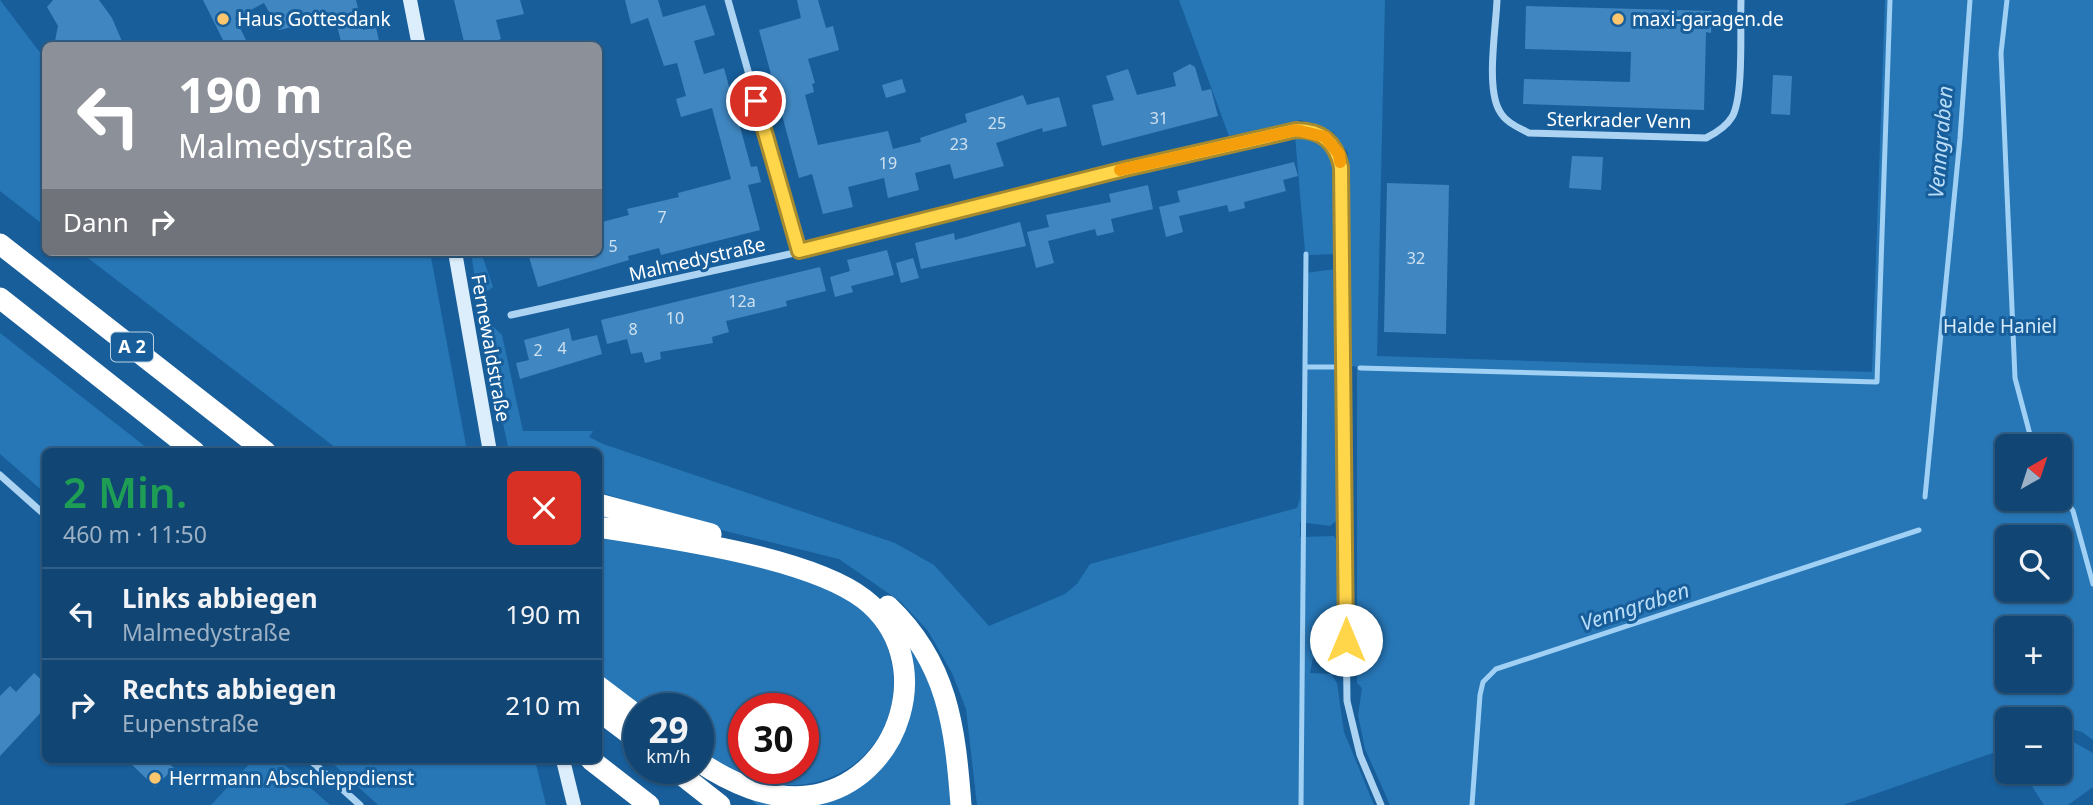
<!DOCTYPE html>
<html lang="de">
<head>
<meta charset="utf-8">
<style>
	:root { --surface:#114674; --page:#1e507c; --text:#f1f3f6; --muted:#9cb1c5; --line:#305e86 }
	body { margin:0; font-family:"Noto Sans",sans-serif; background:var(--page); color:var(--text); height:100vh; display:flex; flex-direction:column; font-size:26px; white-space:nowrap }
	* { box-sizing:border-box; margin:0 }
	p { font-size:23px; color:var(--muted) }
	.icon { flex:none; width:38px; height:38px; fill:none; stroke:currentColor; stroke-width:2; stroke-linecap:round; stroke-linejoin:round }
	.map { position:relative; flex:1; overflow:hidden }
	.sheet { position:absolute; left:42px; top:448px; width:560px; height:315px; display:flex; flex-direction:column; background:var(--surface); border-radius:10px; box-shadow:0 2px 5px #0004,0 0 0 2px var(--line) }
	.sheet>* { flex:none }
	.guide { position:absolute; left:42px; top:42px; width:560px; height:214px; border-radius:10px; box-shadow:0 2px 5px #0004,0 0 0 2px var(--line); background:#8c9099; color:#fff; overflow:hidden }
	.needle { width:46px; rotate:39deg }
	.tools { position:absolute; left:1995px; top:434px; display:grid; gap:14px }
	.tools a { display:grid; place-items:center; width:77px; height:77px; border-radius:10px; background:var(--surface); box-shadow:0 2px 5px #0004,0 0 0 2px var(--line); font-size:35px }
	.speed { position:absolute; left:623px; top:693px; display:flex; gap:14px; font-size:35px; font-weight:700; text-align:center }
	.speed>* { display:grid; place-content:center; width:91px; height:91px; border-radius:50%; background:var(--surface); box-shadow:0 2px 5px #0004,0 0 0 2px var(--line); line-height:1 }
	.speed small { font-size:18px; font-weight:400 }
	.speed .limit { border:10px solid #d22; background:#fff; color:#111 }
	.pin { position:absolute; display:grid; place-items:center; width:60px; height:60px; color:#fff; margin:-30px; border:4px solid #fff; border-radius:50%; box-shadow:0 2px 7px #0007 }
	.me { position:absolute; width:77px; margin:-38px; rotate:0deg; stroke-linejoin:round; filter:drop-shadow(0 0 5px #0008) }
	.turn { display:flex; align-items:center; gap:24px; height:147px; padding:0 21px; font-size:32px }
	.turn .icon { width:91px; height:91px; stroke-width:2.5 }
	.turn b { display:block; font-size:49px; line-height:60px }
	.then { display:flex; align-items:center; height:66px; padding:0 21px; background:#0003; gap:14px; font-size:26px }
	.round { display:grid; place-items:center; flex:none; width:74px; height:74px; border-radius:10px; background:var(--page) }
	.headline { display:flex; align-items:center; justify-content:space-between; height:119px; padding:0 21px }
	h1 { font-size:42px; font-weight:600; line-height:52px; color:#1e9e55 }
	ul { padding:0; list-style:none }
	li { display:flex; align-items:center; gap:21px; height:91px; padding:0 21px; border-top:2px solid var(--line) }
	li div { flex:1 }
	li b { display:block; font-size:26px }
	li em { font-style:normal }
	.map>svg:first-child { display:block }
	.green { fill:#2777b7; fill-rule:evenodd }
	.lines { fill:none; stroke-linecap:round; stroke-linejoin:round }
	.stream { stroke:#a0d0f4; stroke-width:5 }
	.building { fill:#4087c1 }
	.minor { stroke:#add3f2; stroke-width:7 }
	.secondary { stroke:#dcedfc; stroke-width:14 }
	.motorway { stroke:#fff; stroke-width:21 }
	.route-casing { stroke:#a68a30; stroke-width:18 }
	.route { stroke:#ffd54a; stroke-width:12 }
	.slow { stroke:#f59e0b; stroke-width:12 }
	.poi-dot { fill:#ffc66e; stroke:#175e9b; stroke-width:2.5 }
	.labels { text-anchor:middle; stroke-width:6; stroke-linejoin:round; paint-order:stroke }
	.number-label { font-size:16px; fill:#cfe1f0 }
	.shield { fill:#175e9b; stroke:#b9cfe1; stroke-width:2 }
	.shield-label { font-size:18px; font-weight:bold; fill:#fff }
	.poi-label { font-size:19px; fill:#fff; stroke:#175e9b; text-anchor:start }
	.street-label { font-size:19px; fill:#fff; stroke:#175e9b }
	.park-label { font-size:19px; fill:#d5ebfc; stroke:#175e9b }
	.water-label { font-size:21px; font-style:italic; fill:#baddf8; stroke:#175e9b }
</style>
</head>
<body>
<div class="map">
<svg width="2093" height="805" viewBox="0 0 2093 805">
	<rect width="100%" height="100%" fill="#175e9b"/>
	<path class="green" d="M0,0L45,59V226L0,191Z
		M1179,0H1385L1377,356L1872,372L1885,0H2093V740L2082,732L2060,726V719H2007V748L1843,805H1390L1365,749L1358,715L1362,688L1357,683V367L1352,366L1348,153L1333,132L1301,120L1229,136ZM2007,446H2060V499H2007ZM2007,537H2060V590H2007ZM2060,628V681H2007V628Z
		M1295,136C1314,135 1328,145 1334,162L1336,254L1310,255L1305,251Z
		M80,252H430L467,451H340Z
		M471,252H481L493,287L483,294L486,320L502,335L523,431H593L589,437L603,444L895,543L934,565L989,626L1065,594L1077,584L1090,564L1297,508L1300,499L1305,273L1336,269L1337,520L1330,526L1300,522V537L1334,536L1338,542L1340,656L1332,663L1313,658L1310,673L1331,674L1337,683L1344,732L1374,805H977L966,709L952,673L928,631L901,602L839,559L725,531L599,492L598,452L509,451L486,345L488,341L481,321Z
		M0,333L151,451L46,452L45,493L0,454Z
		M613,538C666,548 722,554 775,568C792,572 808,581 824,588C834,593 849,596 858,604C926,667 892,777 798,785C761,788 729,769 698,752V709H640L599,676L598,540ZM744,709H803V768H744Z
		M912,643L939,695L956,805H757L750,799L773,803L884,759L907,646Z
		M2060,739L2070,740L2093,753V787L2068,805H2044L2023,772H2060Z
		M253,760H279L330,805H211Z
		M329,760H535L546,805H378Z"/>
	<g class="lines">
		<path class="stream" d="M2007,0L2001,53L2015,378L2033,446
			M1306,367H1334
			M1360,368L1877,382L1890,0
			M2060,492L2073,511L2093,584
			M1925,497L1960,138L1970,0
			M1301,805L1306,254
			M1472,805L1480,695L1483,682L1496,669L1919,530"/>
	</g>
	<path class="building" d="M53,0H99L112,18L124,46H54L58,26L47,7Z
		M203,0H356L363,30L376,27L380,46H342L335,17L279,30L264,3L235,18L249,46H226Z
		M454,0H520L524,14L496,20L501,39L482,46H465Z
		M625,0H658L663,17L705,5L715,35L694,41L704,74L724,68L751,167L757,166L761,182L748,185L760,230L661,255L659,248L628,256L629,260L538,287L529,257L546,252H598V223L629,215L627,209L679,197L678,193L731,179L712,108L681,117L676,99L686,96L677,63L664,66L648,18L631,24Z
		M797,0H818L826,28L833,26L839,50L808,59L815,83L812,84L814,92L805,95L818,145L888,131L893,149L921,142L920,138L967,122L965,114L1023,95L1027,105L1059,97L1067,126L1043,132L1042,128L996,143L1004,166L954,179L950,164L915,173L919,190L888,198L884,178L848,187L853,207L823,214L812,174L799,178L759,30L801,18Z
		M1526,6L1712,11L1711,33L1706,32L1704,110L1523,104L1524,79L1630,82L1631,52L1525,49Z
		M1190,64L1195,67L1202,91L1211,89L1218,116L1102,146L1092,105L1114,100L1106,76L1128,69L1137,95L1176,86L1173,73Z
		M1773,75L1792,76L1790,115L1771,114Z
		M902,79L906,92L886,98L882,85Z
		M1572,156L1603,157L1601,190L1569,188Z
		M1294,162L1298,176L1283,180L1286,191L1244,202L1245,208L1229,212L1227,205L1179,216L1183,232L1166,237L1159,207L1180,202L1177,191Z
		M1387,183L1449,185L1446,334L1384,332Z
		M1148,185L1153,209L1111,219L1114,232L1097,236L1095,229L1048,241L1054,263L1036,268L1027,232L1049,227L1046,215L1111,202L1109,194Z
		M1020,222L1026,246L921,269L915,243L954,233L955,240Z
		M887,250L894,275L851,286L853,292L835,297L830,277L850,271L847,260Z
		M913,258L919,278L901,283L896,263Z
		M820,267L826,291L786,301L787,306L726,321L729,332L712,337L713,343L660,352L661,359L645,363L642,352L631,354L627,339L607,344L601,320Z
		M569,328L572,341L597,335L602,354L520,379L516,363L529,360L524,340Z
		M34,673L46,684V707L0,756V696L10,686L16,692Z
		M127,760H165L174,768L155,787Z"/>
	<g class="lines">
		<path class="minor" d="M728,0L799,252
			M1497,0C1496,28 1486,86 1499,110C1505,122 1517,127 1529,133L1706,138C1716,133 1726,127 1732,117C1744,97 1740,26 1741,0
			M511,315L799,252L1234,144C1273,135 1329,110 1341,167L1347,701L1360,755L1381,805
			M0,475L46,516
			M310,760L360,805"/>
		<path class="secondary" d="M410,0L419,46
			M455,252L490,452
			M563,760L574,805"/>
		<path class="motorway" d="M0,244L266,452
			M0,298L195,452
			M598,504L711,534
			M598,527C669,538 809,557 864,599C940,658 902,784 808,796C770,801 729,782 698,761
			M888,606C948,663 955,727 961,805
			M598,686L639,717
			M598,710L639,741
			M591,760L649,805
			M673,768L720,805"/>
	</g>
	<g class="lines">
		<defs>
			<path id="route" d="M756,101L799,251L1125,169L1296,130C1321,130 1336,142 1341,167L1346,640"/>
		</defs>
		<use href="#route" class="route-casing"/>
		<use href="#route" class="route"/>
		<path class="slow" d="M1120,170L1296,130L1325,137L1339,154L1340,162"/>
	</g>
	<g class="poi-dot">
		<circle cx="223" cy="19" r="7"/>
		<circle cx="1618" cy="19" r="7"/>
		<circle cx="155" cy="778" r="7"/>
	</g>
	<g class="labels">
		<g class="number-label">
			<text x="1159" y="124">31</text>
			<text x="997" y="129">25</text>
			<text x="959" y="150">23</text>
			<text x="888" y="169">19</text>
			<text x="662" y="223">7</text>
			<text x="613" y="252">5</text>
			<text x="1416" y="264">32</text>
			<text x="742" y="307">12a</text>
			<text x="675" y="324">10</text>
			<text x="633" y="335">8</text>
			<text x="562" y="354">4</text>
			<text x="538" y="356">2</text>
		</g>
		<rect class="shield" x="111" y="332.5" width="42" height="29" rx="5"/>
		<g class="shield-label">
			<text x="132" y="353">A 2</text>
		</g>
		<g class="poi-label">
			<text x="237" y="26">Haus Gottesdank</text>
			<text x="1632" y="26">maxi-garagen.de</text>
			<text x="169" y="785">Herrmann Abschleppdienst</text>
		</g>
		<g class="street-label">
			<text transform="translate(1619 120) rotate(1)" y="7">Sterkrader Venn</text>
			<text transform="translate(697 259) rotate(-13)" y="7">Malmedystraße</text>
			<text transform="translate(491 348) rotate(80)" y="7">Fernewaldstraße</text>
		</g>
		<g class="park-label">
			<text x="2000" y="333">Halde Haniel</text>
		</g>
		<g class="water-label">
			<text transform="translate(1941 142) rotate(-85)" y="7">Venngraben</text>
			<text transform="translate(1635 607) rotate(-18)" y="7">Venngraben</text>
		</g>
	</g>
</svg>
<div class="tools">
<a><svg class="needle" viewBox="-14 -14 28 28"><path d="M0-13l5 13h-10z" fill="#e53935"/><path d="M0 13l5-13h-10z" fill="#9cb1c5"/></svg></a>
<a><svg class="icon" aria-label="search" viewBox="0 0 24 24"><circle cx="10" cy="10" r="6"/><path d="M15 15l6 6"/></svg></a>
<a>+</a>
<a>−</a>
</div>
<div class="speed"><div>29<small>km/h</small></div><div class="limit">30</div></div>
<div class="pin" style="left:756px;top:101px;background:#d93025"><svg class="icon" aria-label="arrive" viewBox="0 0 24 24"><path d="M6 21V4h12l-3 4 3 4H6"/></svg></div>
<svg class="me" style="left:1346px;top:640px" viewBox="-20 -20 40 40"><circle r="19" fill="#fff"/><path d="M0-13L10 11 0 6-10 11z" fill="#ffd54a"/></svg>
<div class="guide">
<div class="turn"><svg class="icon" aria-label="left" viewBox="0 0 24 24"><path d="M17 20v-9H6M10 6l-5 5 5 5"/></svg><div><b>190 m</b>Malmedystraße</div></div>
<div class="then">Dann<svg class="icon" aria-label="right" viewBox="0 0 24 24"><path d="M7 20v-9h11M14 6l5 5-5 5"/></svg></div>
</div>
<section class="sheet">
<div class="headline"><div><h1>2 Min.</h1><p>460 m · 11:50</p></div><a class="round" style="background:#d93025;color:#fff"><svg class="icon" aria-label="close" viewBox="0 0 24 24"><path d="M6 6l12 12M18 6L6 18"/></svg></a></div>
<ul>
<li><svg class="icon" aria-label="left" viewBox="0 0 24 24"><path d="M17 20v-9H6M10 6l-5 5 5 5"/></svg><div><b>Links abbiegen</b><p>Malmedystraße</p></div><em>190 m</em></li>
<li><svg class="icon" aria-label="right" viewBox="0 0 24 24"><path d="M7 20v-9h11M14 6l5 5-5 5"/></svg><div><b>Rechts abbiegen</b><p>Eupenstraße</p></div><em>210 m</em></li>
</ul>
</section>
</div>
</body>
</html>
